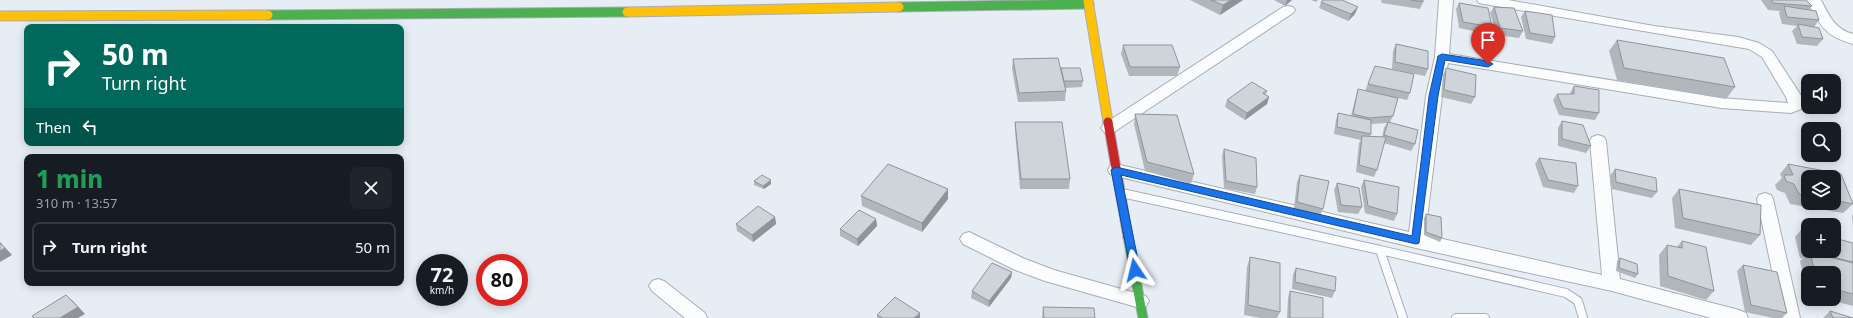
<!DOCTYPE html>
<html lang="en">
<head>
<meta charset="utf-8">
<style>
	:root { --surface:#171b24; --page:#20242c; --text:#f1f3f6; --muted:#9ea1a6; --line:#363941 }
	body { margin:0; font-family:"Noto Sans",sans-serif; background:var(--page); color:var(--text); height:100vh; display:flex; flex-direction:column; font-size:15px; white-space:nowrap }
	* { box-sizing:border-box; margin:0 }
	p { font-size:13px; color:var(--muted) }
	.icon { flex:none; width:22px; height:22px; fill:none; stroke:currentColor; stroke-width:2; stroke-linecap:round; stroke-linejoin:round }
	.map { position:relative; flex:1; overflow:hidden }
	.drawer { position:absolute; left:24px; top:154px; width:380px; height:132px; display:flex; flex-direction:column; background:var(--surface); border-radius:8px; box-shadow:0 2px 10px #0003 }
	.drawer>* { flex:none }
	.guide { position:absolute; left:24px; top:24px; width:380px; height:122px; border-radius:8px; box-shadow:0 2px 10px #0003; background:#00695c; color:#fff; overflow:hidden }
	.fabs { position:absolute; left:1801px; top:74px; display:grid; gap:8px }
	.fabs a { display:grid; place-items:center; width:40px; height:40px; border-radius:8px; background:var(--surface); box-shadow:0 2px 10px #0003; font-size:20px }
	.speed { position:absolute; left:416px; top:254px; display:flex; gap:8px; font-size:20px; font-weight:700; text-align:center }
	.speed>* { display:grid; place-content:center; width:52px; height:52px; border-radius:50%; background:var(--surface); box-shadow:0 2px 10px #0003; line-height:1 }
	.speed small { font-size:10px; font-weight:400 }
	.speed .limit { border:6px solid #d22; background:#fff; color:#111 }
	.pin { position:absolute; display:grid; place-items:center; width:34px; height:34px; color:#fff; margin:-41px -17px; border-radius:50% 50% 50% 0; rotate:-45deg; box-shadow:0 0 4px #0007 }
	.pin .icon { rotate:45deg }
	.me { position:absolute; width:44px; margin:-22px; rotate:350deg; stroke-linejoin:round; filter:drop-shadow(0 0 3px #0008) }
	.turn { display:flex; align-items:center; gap:14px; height:84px; padding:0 12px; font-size:18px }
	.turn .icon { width:52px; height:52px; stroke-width:2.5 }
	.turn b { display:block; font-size:28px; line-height:34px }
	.then { display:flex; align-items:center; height:38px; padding:0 12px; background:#0003; gap:8px; font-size:15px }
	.round { display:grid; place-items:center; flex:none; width:42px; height:42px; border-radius:8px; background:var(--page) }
	.summary { display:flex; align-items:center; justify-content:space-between; height:68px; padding:0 12px }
	h1 { font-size:24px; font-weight:800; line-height:30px; color:#1e9e55 }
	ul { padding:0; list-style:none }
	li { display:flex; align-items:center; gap:12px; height:50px; margin:0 8px 6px; padding:0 4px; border:2px solid var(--line); border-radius:8px }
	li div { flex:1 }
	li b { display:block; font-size:15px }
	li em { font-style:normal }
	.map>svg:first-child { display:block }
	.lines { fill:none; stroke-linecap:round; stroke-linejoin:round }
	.lane-casing { stroke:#a9aeb4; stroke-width:10 }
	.street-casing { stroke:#a9aeb4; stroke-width:2 }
	.fast-casing { stroke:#a9aeb4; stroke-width:11 }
	.slow-casing { stroke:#a9aeb4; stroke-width:11 }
	.jam-casing { stroke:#a9aeb4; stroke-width:11 }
	.lane { stroke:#fbfcfe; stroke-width:8 }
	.street { fill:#fbfcfe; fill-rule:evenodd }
	.fast { stroke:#4caf50; stroke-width:9 }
	.slow { stroke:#ffc107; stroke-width:9 }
	.jam { stroke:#c62828; stroke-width:9 }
	.wall { fill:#b1b6bb; fill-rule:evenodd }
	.shaded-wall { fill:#909499 }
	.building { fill:#ced4da; stroke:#909499 }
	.route { fill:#1a73e8; stroke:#114b97 }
</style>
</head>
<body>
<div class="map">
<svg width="1853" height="318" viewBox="0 0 1853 318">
	<rect width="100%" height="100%" fill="#e7edf5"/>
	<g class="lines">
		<defs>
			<path id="lane" d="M1122,193L1380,250L1403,318
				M1380,250L1566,293L1578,301L1583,318
				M1456,318H1485"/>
			<path id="street" d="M1439,0H1453L1449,54L1721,98L1788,103L1786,97L1762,57L1749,49L1484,4L1479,3L1477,0H1508L1654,26L1738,37L1759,43L1772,51L1802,97L1804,105L1801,109L1791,113L1721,108L1448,63L1442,96L1425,235L1602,275L1590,141L1592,137L1598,135L1604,137L1606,141L1620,279L1739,310L1746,313L1748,318H1711L1612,291L1416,248L1116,176L1110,174L1108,170L1110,166L1116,164L1409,232L1426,96L1435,57Z
				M1807,0H1821C1829,16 1835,29 1853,34V44C1824,36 1820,25 1807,0Z
				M1288,6L1293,7L1295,10L1293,13L1114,132L1109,133L1104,132L1101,128L1104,124L1283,7Z
				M1765,193L1771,195L1773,199L1800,318H1782L1757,199L1759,195Z
				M969,232L1025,259L1054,270L1146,296L1149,301L1146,306L1140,308L1045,281L1013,269L963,244L960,239L963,234Z
				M658,279L664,281L705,313L707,318H685L652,291L649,286L652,281Z"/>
			<path id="fast" d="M899,7L1089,4
				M268,15L627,12
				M1128,237L1143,318"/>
			<path id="slow" d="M1088,0L1108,122
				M627,12L899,7
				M0,16L268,15"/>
			<path id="jam" d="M1108,122L1128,237"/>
		</defs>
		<use href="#lane" class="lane-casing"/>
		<use href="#street" class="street-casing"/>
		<use href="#fast" class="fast-casing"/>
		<use href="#slow" class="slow-casing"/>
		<use href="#jam" class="jam-casing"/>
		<use href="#lane" class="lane"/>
		<use href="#street" class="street"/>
		<use href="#fast" class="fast"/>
		<use href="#slow" class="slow"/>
		<use href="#jam" class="jam"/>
	</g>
	<path class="wall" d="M1190,0H1243L1220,15Z
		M1274,0H1292L1285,6Z
		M1311,0H1318L1316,2Z
		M1381,0H1423V2L1420,9L1382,3Z
		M1761,0H1806L1812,6L1809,10L1819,20L1814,27L1823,39L1817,46L1797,44L1792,31L1797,26L1782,24L1779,13L1780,11L1768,10Z
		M1321,2L1355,14L1348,21L1319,8Z
		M1459,3L1492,27L1488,34L1459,28L1456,9Z
		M1494,7L1523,31L1519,38L1497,35L1490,13Z
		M1525,11L1555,37L1552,44L1526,39L1521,17Z
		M1617,40L1735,87L1726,99L1617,80L1609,51Z
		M1396,44L1428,69L1425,76L1392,69L1393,51Z
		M1123,45L1180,67L1177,76H1129L1121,54Z
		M1013,59L1061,68L1083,81L1082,87L1065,88L1066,91L1065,101L1018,102L1012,69Z
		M1375,66L1410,93L1407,100L1398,98L1393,116L1390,122L1415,144L1411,151L1384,143L1377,170L1374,177L1356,172L1359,143L1361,140L1334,134L1336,120L1338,113L1351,116L1356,96L1358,89L1365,91ZM1387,123L1384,128L1382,137L1370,136L1371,134V124Z
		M1446,68L1475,97L1471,104L1441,97L1443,75Z
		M1574,86L1599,113L1595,120L1559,115L1553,100L1557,94H1570V93Z
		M1267,91L1265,95L1269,97L1267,104L1245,120L1225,107L1227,100Z
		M1135,114L1194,174L1191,184L1145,171L1134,124Z
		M1562,121L1591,146L1586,153L1558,146V128Z
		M1015,122L1070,179L1069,189H1020L1015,131Z
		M1224,149L1257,187L1255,194L1224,188L1222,156Z
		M1539,158L1578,186L1574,193L1543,187L1535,164Z
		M1788,164L1841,174L1853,204L1843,213L1790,204L1785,193L1777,190L1775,185L1782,178L1780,174ZM1808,177H1834V203H1808Z
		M1615,169L1657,192L1652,198L1612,189L1610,176Z
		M1300,175L1323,209L1320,216L1294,208L1297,182Z
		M1364,180L1397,214L1394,221L1365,213L1361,187Z
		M754,181L771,184L764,189L754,185Z
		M1337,183L1362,207L1358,214L1338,212L1334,190Z
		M1679,189L1760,235L1751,245L1675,228L1672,198Z
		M861,196L948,199L922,232L862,206Z
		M1426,214L1442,238L1440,242L1424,235V218Z
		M1853,214V227L1852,216Z
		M775,217L776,224L753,242L737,231L736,224Z
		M876,219L877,226L858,246L840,236V229Z
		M1801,230L1853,243V306L1826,299H1834V273H1808V294L1800,261L1803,258H1800L1795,237Z
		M1682,241L1714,291L1706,300L1660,286L1659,255L1667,245L1677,247Z
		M1250,257L1280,312L1277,318H1261L1244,315L1247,267Z
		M1620,258L1638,274L1635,278L1616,271L1617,261Z
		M1743,265L1787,313L1782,318H1773L1745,312L1737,271Z
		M1296,268L1335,291L1332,298L1292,289L1293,274Z
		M1012,272L1011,278L989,307L971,298L972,291Z
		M1290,291L1323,318H1287L1288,298Z
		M1043,307L1095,318H1042Z
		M1830,311L1853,318H1823Z
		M877,315L920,318H877Z"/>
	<path class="shaded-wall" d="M1231,0H1243L1220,15L1223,5Z
		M1287,0H1292L1285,6Z
		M1358,7L1355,14L1348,21L1351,14Z
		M1269,97L1267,104L1245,120L1247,113Z
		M771,180V184L764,189L763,186Z
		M948,189V199L922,232V223Z
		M775,217L776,224L753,242L752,235Z
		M876,219L877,226L858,246L857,239Z
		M0,242L12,255L0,262Z
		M1012,272L1011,278L989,307V301Z
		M66,295L73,301L85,314L78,318H60Z
		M920,313V318H914Z"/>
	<path class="building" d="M1211,0H1231L1223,5Z
		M1323,0H1342L1358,7L1351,14L1321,2Z
		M1411,0H1423V2Z
		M1771,0H1806L1812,6L1773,3Z
		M1459,3L1488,8L1492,27L1463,22Z
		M1784,6L1816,11L1819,20L1787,17Z
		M1494,7L1514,8L1523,31L1500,28Z
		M1525,11L1552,15L1555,37L1530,33Z
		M1798,24L1819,28L1823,39L1802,37Z
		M1617,40L1724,58L1735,87L1624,68Z
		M1396,44L1428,51V69L1395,62Z
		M1123,45H1172L1180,67H1130Z
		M1058,58L1066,91L1019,93L1013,59Z
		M1375,66L1414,74L1410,93L1368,84Z
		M1061,68H1080L1083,81H1064Z
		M1446,68L1476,75L1475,97L1444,90Z
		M1252,82L1267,91L1263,93L1269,97L1247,113L1227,100Z
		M1574,86L1599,90V113L1563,108L1557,94H1574Z
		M1358,89L1398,98L1393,116L1369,118L1353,114Z
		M1338,113L1371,120V134L1337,127Z
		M1135,114L1177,115L1194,174L1147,162Z
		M1562,121L1583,125L1591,146L1562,139Z
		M1015,122H1062L1070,179H1021Z
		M1388,122L1418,130L1415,144L1384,135Z
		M1362,136L1386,137L1377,170L1359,165Z
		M1224,149L1256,158L1257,187L1226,181Z
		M1539,158L1576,163L1578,186L1548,180Z
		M888,164L948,189L922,223L861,196Z
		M1788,164L1841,174L1853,204L1834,200V177H1808V196L1799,194L1794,184L1786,181L1784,175H1793Z
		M1615,169L1656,178L1657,192L1616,182Z
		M762,175L771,180L763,186L754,181Z
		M1300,175L1329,181L1323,209L1297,202Z
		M1364,180L1399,187L1397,214L1368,206Z
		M1337,183L1359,188L1362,207L1341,205Z
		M1679,189L1761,205L1760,235L1683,218Z
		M758,206L775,217L752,235L736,224Z
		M859,210L876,219L857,239L840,229Z
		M1426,214L1441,217L1442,238L1426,232Z
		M1801,230L1808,232V251H1834V238L1853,243V262L1807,251Z
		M1682,241L1706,247L1714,291L1668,276L1667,245L1682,248Z
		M0,243L5,248L0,251Z
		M1810,252L1853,263V294L1834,289V273H1815Z
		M1250,257L1280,263V312L1248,305Z
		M1620,258L1637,264L1638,274L1619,268Z
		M992,263L1012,272L989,301L972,291Z
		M1743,265L1777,272L1787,313L1751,305Z
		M1296,268L1336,277L1335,291L1295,282Z
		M1290,291L1323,298V318H1290Z
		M66,295L78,307L60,318H34L32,316Z
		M895,297L920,313L914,318H883L877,315Z
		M1043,307L1094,308L1095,318H1044Z
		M1830,311L1853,318H1833Z"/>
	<path class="route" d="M1442,54L1488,61L1493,64L1488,67L1445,60L1438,96L1419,243L1416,244L1121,175L1140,270L1138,273H1131L1111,170L1116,167L1412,236L1429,96L1438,56Z"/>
</svg>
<div class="fabs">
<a><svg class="icon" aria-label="sound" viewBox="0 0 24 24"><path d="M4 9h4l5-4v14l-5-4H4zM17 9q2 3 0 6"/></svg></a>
<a><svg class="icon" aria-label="search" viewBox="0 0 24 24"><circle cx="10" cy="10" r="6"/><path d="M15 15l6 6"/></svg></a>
<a><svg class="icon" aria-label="layers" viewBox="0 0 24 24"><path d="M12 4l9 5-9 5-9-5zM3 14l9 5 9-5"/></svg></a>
<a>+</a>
<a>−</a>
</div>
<div class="speed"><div>72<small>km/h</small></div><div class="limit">80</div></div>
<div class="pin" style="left:1488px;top:64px;background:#d93025"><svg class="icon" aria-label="arrive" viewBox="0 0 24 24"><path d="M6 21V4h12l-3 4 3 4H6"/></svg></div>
<svg class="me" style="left:1135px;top:270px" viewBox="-20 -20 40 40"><path d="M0-17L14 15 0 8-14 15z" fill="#1a73e8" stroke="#fff" stroke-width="4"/></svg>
<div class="guide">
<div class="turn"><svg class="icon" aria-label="right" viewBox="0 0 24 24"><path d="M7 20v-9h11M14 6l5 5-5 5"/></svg><div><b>50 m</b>Turn right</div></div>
<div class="then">Then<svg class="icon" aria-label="left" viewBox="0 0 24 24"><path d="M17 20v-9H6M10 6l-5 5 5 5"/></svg></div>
</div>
<section class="drawer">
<div class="summary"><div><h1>1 min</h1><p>310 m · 13:57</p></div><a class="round"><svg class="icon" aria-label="close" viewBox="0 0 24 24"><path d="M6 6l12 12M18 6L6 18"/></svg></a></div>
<ul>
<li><svg class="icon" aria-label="right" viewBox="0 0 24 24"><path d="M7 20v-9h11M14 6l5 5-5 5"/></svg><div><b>Turn right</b></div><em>50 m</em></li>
</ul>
</section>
</div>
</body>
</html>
